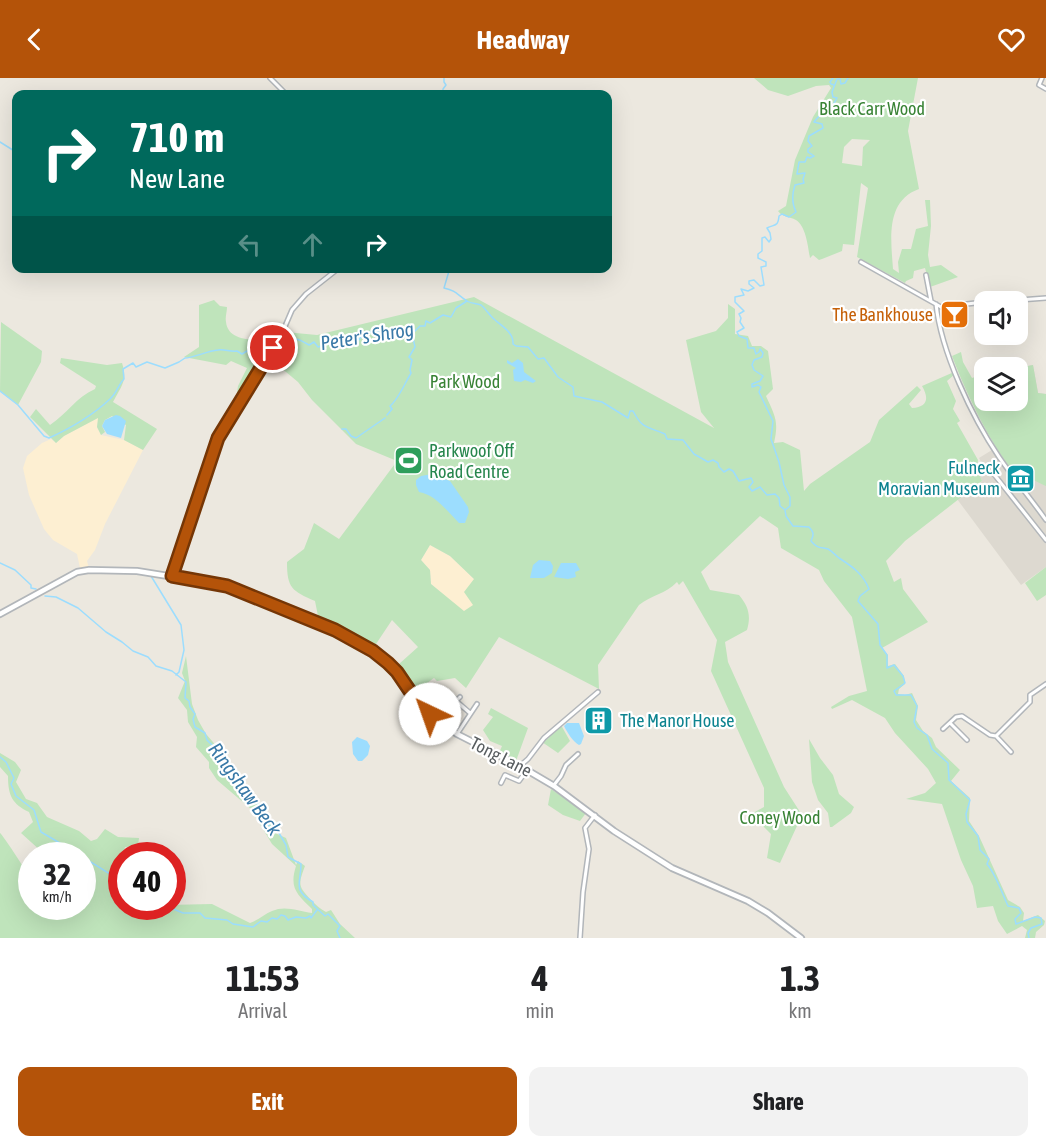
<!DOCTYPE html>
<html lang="en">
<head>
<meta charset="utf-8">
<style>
	:root { --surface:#fff; --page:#f2f2f2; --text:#202124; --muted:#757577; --accent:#b45309 }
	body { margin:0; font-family:"Asap Condensed",sans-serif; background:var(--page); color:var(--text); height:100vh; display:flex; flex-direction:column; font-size:22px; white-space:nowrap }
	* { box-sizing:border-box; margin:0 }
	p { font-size:20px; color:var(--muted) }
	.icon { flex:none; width:33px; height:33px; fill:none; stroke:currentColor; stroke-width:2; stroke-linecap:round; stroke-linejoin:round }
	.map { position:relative; height:860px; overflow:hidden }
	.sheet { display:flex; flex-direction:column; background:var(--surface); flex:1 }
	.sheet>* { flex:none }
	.top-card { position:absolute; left:12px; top:12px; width:600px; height:183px; border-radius:12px; box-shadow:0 6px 24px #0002; background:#00695c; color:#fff; overflow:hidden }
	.controls { position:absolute; left:974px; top:213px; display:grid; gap:12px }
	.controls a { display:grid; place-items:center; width:54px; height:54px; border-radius:12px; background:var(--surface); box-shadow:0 6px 24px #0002; font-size:30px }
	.speed { position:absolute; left:18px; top:764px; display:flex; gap:12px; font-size:30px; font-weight:700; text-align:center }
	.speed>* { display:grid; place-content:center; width:78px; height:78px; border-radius:50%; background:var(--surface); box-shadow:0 6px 24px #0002; line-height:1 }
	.speed small { font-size:15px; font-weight:400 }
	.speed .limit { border:9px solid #d22; background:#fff; color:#111 }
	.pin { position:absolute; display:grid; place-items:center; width:51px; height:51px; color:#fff; margin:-26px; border:3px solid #fff; border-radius:50%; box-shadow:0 2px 6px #0007 }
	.me { position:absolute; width:66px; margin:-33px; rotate:318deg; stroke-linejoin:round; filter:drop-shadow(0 0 4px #0008) }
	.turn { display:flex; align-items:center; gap:21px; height:126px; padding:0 18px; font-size:27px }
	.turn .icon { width:78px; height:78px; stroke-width:2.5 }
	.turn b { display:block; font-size:42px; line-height:51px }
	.lanes { display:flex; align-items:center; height:57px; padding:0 18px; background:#0003; justify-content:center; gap:30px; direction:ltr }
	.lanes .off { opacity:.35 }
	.eta { display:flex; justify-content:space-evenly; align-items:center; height:102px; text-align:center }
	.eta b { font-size:36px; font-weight:700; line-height:42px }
	.action { display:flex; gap:12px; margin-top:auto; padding:12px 18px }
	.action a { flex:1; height:69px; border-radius:12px; background:var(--accent); color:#fff; font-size:24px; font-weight:700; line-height:69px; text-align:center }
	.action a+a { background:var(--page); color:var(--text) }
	header { display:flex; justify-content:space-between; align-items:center; height:78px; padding:0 18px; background:var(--accent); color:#fff; font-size:27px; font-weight:700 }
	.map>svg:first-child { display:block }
	.commercial { fill:#fdefd2 }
	.education { fill:#ddd9d0 }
	.green { fill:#bfe4bb; fill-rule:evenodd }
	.water { fill:#9cddfe }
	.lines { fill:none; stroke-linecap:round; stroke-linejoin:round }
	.stream { stroke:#9cddfe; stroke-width:1.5 }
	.minor-casing { stroke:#b2b6ba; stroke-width:6 }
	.tertiary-casing { stroke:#b2b6ba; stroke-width:8 }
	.minor { stroke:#fff; stroke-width:3 }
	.tertiary { stroke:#fff; stroke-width:4.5 }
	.route-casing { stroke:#753606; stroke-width:15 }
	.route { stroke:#b45309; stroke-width:10 }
	.labels { text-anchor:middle; stroke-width:4.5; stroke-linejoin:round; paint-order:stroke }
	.park-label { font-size:18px; fill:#398335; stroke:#fff }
	.food-label { font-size:18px; fill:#c56008; stroke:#fff; text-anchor:end }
	.leisure-label { font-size:18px; fill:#27864d; stroke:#fff; text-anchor:start }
	.culture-label { font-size:18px; fill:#0d838f; stroke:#fff; text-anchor:end }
	.street-label { font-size:18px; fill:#585d60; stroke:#fff }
	.water-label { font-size:20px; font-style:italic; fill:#3979a7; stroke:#fff }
</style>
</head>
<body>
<header><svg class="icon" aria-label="back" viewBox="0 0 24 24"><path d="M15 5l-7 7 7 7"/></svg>Headway<svg class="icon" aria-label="heart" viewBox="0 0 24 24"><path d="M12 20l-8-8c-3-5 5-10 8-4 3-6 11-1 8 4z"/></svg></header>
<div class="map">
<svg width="1046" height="860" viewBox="0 0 1046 860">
	<rect width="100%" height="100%" fill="#ece8df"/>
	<path class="commercial" d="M965,229L966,243L944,247L942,232Z
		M99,339L97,349L101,357L124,362L143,372L105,446L95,472L87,483L89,490H80L77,476L53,462L44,451L29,417L23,390L27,378L42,365L51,361L56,365L64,358Z
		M430,467L450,478L474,501L508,545L464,534L431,506L430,492L421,482Z"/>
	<path class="education" d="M1033,287L1038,315L1046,316V489L1021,507L957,421L982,403L977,391L983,388L979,380L992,372L997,380L1002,379L1015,396L1019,395L1027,401L1031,393L1017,322V290Z"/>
	<path class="green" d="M754,0H918L908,53L919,111C885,123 891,162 893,191L899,195L898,184L902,171H911L916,151L928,148L925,122H930L931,148L928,177L930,189L941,187L958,199L930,209L925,190L914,193L913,200L906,203L905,205L857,179L868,110L861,105L854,167L843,166L842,173L822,181L819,182L813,177L810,180C808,169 806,148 796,142C789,138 783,140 778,133L786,128L795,82L813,39L831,10L829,7L816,8L788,18L768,12ZM852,61L870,62L863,69L862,88L842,85L844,69Z
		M474,219L714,350L701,334L686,262L716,253L728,240V226L735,231V256L748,258L752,268H761L768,273L773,311L766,318C775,338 779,343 774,365L783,364L800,372L804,413L810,406L870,364L879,342L917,308L921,312L909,326L912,330C928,329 929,320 922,308L954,294L955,296L947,303L956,323L953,331L960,343L957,345L978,382L977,391L982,403L905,463L886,483L894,504L901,500L903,511L928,544L882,570L888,577V588L895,586L904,598L905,606L899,611L898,616L905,617L912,615L918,628L916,642L923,653L932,660L936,669L960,692L951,703L970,720L969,743L979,758L1008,822L1020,829L1024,835L1023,843L1038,837L1045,843L1044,847L1036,854L1035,860H1025L1027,852L1022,848L1007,856L998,843L993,828L977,830L973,808L961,782L942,726L906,721L925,715L936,705L928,691L895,655L885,640L852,622L832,631L831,629L849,618L867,613L852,539L824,503L819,492L781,470L778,450L760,438L701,494L710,512L739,517C749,529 751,538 747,552L725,564L728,584L784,709L802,737L780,785L767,780L771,756L751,736L764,729V710L711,593L717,562L683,503L679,507L677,504C666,516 651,517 639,527L598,587L599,611L499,559L466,610L455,600L437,603L434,600L416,613L399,586L418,569L392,542L374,569L366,568L319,543L315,523C292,513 287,510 287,484L304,471L314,445L339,461L397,383L356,366L312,322L298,304L274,284L258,296L256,295L235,328L238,308L247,290L231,283L226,287L184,279L199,269V227L214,222L220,228L227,229C227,234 225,239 226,244C228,262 250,262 264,262L282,248L285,254L317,257ZM430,467L450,478L474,501L464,514L473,527L464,533L431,506L430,492L421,482Z
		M1,244L42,273L41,284L18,327L0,313Z
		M961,274L963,284L972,300L984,296V322H1017V290L1033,287L1038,315L1046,316V408C1039,405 1022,396 1015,396C989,364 967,317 952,278Z
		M61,280L107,287L122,285C128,303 121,308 113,324L157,351L143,372L124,362L126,347L112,338L105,342L102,348L105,354L101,357L97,349L98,340L64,358L56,365L30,339L36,331L50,347C67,336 76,319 95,311L96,308L60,285Z
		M1046,489V517L1037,523L1025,505Z
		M186,578L192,626L198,642L206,656L219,671L236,704L248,712L260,724L275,755L286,760L296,787L298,783L305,788C298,807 298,808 311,822C316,827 320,831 326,834L331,832L340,846L355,860H0V755C3,757 31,800 32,804C33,811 32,820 32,828H82L83,812L92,814L83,799L82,777H57L54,775L42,774L21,755L33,744L29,734C12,726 8,717 8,698L0,689V675L15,684L21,692L16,704L26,721L37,725L47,739L79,753L91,763L97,761L105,751L118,759L139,760L138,768L125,769L119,795L121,798L122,828L212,826L250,845C259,842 264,836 272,833C285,827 298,833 312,835V831C297,816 289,810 296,788L272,766L251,731L217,702L209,690V684L196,669L197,659L188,644L187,632L178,620L185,603L182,595Z
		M491,630L528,650L516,683L499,675L502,668L490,663L483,652L493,639L488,636Z
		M561,647L570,663L558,675L542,664L546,660L548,661L549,658Z
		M809,661L820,680L833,697L839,716L854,729L851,735L832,749H830L828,735L818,722L812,704Z
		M551,711L586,735L580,743L563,737L548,727Z"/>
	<path class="water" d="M518,281L523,285L524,294L536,303L533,305L525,302L521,304L514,303L513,292L516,290L507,285V282L512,285Z
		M116,337L120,338L126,343L121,360L107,356L102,348L105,342Z
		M432,396L450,403L468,429L469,434L465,445H459C447,433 436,417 419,414L416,407V402L421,398Z
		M539,482L550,483L553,488L552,495L544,500H530L533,487Z
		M561,485H576L580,492L575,494L576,499L568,501L554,499Z
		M567,645H579L584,658L581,666L579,667C573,664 567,654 564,648Z
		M357,659L367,663L370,668L368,677L362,683H358L353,676L352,664Z"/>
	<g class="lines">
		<path class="stream" d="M833,0L830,4L831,6L834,7
			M848,0L845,5L841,6L840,1H837L832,14L833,19L837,20C830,35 820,34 814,44L822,46L823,50L809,58L808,63L812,68L808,71V74L814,78L810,80L807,79L805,84H799L797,96L805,95L803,101L804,105L795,107C792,116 792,126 796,134L789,139L782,136L779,138C778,149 775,146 767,150L770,155L771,161L769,164L765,159L762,160V173L758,176V180L766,184V188L761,189L764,207L760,208L754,202L749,203V206L754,210L748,213L741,211L744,217L735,219V224L744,233L739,236L741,240L740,244L744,250L737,254L739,258L747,261L748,270H754L756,276L759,274L760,271L763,275L762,279L754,282L752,287L754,292L763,298L760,303L752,306V309L758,307L761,309L759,314L773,343L771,361L779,384L784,407L790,419V428L785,432L786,438L793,448L809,449C814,454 814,457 811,463C817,470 819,469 828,471C832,473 835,477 839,480C853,489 863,496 869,511L860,518L858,523L878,546L880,567L887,577V590L894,587L903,598L905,605L894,613L896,617H911L917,628L914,644L917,650L927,657L932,671L948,685L949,702L970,722L966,736L967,744L978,758L980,772L989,781L987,786C996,797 1002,815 1008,828L1019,830L1021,835L1015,841L1016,846L1035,839L1041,840L1042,846L1031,850L1028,855L1029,860
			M443,16V11L446,7L444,4V0
			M0,64L16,74
			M447,190L449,193L444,210C457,213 456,216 467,223C471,226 476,225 481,227C486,231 489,237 494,241C501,248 514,254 513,266L516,268L528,269L538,281L544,280L558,299L573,309L574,318L602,324L628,340L630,333H633C643,352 647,348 665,356L667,361L683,362L694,376L708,384L713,382L718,385L719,389L724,394L729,391L733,393L739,403L751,400L753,404L749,409L752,413L760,409L767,417L775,416L779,420L780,428L784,431
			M0,313L18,327L44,358L49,360C71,350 93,337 110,321C117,315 118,307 124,301L123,291L133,285L136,289L147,284L165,290L179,284L185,280C193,280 207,273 218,272C225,271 230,274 237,273L242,276L247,273L259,276C267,265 271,271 281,268C286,267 290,262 295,261C300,261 305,265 309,267L314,264L318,269L343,261L358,263C363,255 374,250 383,256L388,255L391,258L402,250L412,256L420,248H425L426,243L430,245L443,237L451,239L456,230L467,223
			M387,337L392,331L390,328C398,322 405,305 411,295L410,292L412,282L409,279L415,269L412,256
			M342,351H346L351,358L356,360L385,340
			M0,485L15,492L31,507V510L36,511
			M151,498L181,547L184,572L179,594L176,597
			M45,518L56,519L78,530L106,554L122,564L133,573L148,579L156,588L172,593L186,604L185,620L189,623L190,629L195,636L193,641L195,649L205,655L207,662L214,669L212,673L223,680L233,701L238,704L262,731L267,746L279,755L286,767L288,779L301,786C301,805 292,812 313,824V827L325,838L328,836L340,848L337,853L340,860
			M0,679L6,684L14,700L11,706L16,718L34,732L41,754L75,774L81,775L82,777
			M82,779C95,786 108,795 122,804
			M166,828L183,835H200L205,840L227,842L233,846L253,849L261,843L267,844L272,840L277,841L281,837L285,838L288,842L296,839L306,840L310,838L311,840L317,832"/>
		<defs>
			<path id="minor" d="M270,0L286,16
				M1042,0L1039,7L1046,11
				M861,184L941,229L984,224
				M926,197L931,223
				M990,224L1046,220
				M936,226C941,274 972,339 999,379C1014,401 1031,421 1046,442
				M993,395L1046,462
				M172,498L218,360L283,253L292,232L306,216L339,190
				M460,619L456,623L470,635
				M950,645L967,662
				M943,651L956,639L962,638L990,657L996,658L1011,674
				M457,656L477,626
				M996,658L1030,624V617L1046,606
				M520,688L528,681L544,660L598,614
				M501,705L505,697L519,703L527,692
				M554,707L561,698L566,687L578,676
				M580,860L583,814L589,771L585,750L595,737"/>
			<path id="tertiary" d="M0,536L77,494L89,492L137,493L218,506L335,552L373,573L388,585L397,594L414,619L427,633L457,656L520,688L554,708L614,753L672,790L748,823L768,835L801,860"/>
		</defs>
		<use href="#minor" class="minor-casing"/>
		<use href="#tertiary" class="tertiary-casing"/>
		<use href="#minor" class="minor"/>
		<use href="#tertiary" class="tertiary"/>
	</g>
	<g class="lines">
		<defs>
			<path id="route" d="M273,270L218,360L172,498L227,508L335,552L373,573L388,585L397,594L414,619L430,636"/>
		</defs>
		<use href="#route" class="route-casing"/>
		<use href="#route" class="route"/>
	</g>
	<defs>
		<symbol id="bar-square" viewBox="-11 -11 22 22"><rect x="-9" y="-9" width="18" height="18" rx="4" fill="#e8710a" stroke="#fff"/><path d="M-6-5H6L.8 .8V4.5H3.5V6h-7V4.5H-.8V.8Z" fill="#fff"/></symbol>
		<symbol id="stadium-square" viewBox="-11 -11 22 22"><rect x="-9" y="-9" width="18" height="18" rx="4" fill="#2e9e5b" stroke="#fff"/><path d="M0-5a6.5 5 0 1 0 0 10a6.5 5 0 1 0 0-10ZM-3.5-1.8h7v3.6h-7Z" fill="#fff"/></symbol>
		<symbol id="museum-square" viewBox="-11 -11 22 22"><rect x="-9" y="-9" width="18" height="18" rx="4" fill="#0f9aa8" stroke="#fff"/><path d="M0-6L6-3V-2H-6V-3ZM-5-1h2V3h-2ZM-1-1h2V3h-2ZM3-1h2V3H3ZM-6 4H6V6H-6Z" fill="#fff"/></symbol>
		<symbol id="building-square" viewBox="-11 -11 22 22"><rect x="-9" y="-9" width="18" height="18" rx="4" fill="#0f9aa8" stroke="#fff"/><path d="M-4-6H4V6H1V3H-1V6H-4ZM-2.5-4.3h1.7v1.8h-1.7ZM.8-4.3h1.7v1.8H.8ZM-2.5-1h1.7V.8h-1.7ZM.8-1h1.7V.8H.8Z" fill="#fff"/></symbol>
	</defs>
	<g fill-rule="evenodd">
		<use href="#bar-square" x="938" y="220" width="33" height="33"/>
		<use href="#stadium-square" x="392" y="366" width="33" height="33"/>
		<use href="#museum-square" x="1004" y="384" width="33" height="33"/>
		<use href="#building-square" x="582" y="626" width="33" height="33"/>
	</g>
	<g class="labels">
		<g class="park-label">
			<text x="872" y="37">Black Carr Wood</text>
			<text x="465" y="310">Park Wood</text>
			<text x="780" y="746">Coney Wood</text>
		</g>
		<g class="food-label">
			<text x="933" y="243">The Bankhouse</text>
		</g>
		<g class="leisure-label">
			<text x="429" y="379">Parkwoof Off<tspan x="429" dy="21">Road Centre</tspan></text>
		</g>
		<g class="culture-label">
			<text x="1000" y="396">Fulneck<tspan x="1000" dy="21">Moravian Museum</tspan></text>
			<text x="620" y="649" text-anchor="start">The Manor House</text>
		</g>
		<g class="street-label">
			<text transform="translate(501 679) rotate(27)" y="6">Tong Lane</text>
		</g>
		<g class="water-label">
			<text transform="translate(367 258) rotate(-9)" y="7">Peter's Shrog</text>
			<text transform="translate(245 711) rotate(54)" y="7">Ringshaw Beck</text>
		</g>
	</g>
</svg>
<div class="controls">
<a><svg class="icon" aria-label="sound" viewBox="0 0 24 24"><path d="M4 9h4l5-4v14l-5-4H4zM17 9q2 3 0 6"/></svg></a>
<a><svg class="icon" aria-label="layers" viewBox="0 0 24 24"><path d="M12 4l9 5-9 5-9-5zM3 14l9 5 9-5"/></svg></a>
</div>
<div class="speed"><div>32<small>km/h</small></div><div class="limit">40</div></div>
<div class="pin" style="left:273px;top:270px;background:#d93025"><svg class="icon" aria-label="arrive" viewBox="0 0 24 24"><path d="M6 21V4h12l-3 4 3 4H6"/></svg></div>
<svg class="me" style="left:430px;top:636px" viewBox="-20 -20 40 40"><circle r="19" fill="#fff"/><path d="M0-13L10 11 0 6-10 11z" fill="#b45309"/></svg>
<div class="top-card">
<div class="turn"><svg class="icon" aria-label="right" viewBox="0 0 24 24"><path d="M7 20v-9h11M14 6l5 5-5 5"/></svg><div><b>710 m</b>New Lane</div></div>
<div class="lanes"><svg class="icon off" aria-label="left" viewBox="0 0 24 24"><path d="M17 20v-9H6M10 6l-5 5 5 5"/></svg><svg class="icon off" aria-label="ahead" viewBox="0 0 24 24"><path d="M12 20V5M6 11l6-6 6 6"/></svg><svg class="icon" aria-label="right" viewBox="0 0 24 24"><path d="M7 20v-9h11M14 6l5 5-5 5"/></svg></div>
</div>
</div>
<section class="sheet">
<div class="eta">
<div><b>11:53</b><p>Arrival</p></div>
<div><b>4</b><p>min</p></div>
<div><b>1.3</b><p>km</p></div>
</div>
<div class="action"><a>Exit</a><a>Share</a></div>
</section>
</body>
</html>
